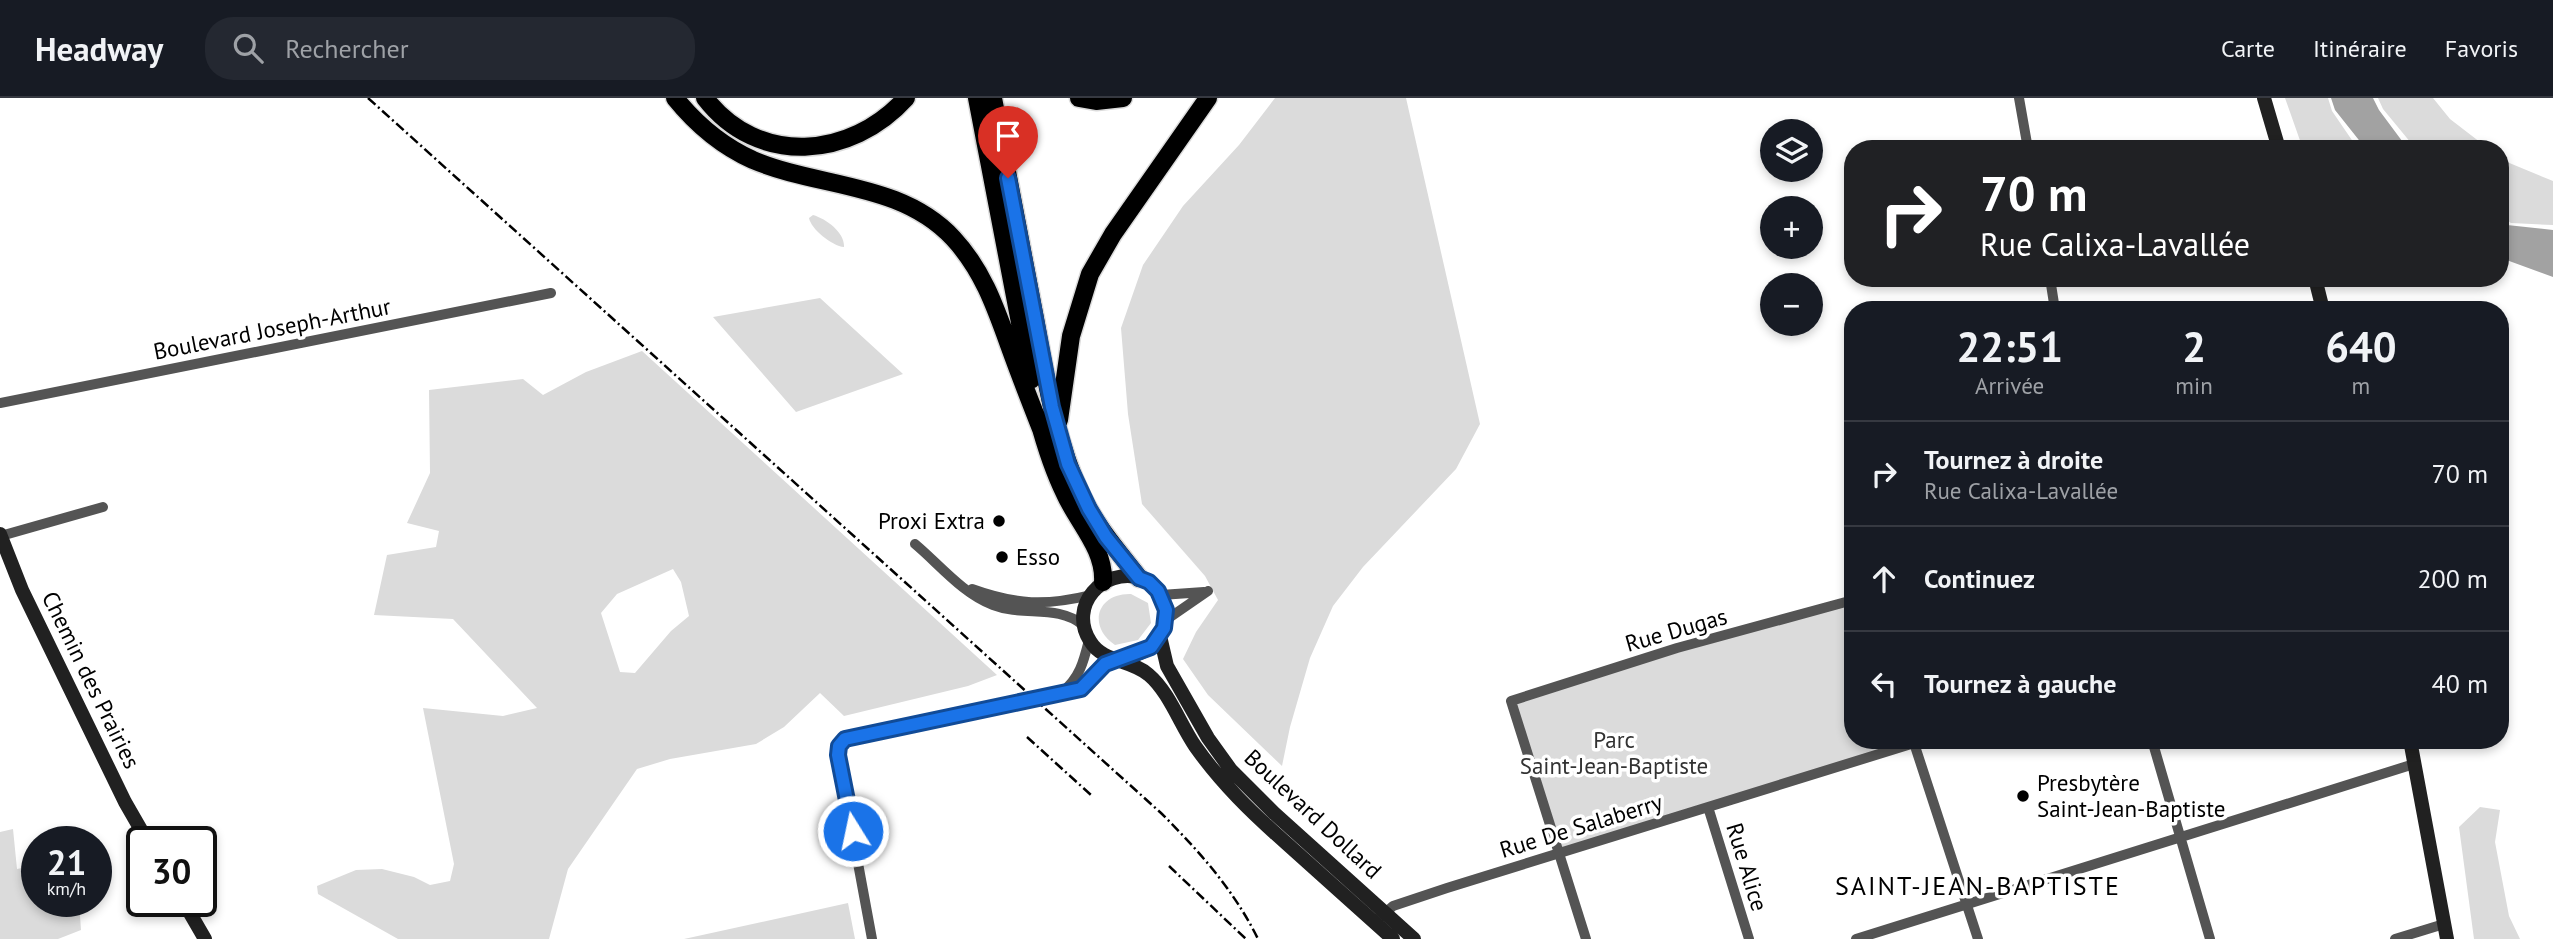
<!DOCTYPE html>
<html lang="fr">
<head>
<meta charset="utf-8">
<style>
	:root { --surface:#171b24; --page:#242831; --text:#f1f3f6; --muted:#9ea1a6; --line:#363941 }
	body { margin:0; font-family:"PT Sans",sans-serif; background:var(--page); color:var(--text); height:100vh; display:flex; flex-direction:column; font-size:26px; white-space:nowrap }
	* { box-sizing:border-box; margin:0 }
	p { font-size:23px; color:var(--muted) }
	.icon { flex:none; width:38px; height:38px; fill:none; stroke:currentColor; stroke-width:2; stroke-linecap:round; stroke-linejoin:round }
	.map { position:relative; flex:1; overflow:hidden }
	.side { position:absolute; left:1844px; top:203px; width:665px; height:448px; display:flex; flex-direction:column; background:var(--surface); border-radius:28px; box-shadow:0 4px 10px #0003 }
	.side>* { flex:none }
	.top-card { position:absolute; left:1844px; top:42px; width:665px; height:147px; border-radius:28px; box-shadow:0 4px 10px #0003; background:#202124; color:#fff; overflow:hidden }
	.tools { position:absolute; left:1760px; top:21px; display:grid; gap:14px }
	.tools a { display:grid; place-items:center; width:63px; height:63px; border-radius:50%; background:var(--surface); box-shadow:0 4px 10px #0003; font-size:35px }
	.speed { position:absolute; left:21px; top:728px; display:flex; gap:14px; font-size:35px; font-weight:700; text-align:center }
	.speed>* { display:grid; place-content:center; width:91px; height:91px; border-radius:50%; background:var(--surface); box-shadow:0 4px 10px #0003; line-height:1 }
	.speed small { font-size:18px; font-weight:400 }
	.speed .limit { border:4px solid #111; border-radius:10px; background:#fff; color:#111 }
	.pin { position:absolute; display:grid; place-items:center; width:60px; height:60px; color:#fff; margin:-72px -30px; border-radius:50% 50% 50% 0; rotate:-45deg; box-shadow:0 0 7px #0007 }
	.pin .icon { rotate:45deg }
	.me { position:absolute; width:77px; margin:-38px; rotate:350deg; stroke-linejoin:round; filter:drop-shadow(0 0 5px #0008) }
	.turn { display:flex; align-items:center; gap:24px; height:147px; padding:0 21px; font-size:32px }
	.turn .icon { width:91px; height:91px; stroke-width:2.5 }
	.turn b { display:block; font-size:49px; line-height:60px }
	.eta { display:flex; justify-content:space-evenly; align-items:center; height:119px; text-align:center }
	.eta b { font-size:42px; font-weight:700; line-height:49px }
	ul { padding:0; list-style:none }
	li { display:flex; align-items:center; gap:21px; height:105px; padding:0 21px; border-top:2px solid var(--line) }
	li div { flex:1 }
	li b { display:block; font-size:26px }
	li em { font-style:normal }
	header { display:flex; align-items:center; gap:42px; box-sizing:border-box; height:98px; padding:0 35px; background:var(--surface); border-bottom:2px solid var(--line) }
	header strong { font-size:33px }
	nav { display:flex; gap:38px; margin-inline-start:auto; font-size:24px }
	.search { width:490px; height:63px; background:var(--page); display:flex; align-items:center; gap:18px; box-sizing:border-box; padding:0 24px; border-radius:28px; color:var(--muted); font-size:26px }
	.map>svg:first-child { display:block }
	.green { fill:#dbdbdb; fill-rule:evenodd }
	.water { fill:#a2a2a2 }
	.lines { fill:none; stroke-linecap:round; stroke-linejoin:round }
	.highway-casing { stroke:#dbdbdb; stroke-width:21 }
	.street { stroke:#545454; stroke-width:10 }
	.secondary { stroke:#212121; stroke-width:14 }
	.highway { stroke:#000; stroke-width:18 }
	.rail { stroke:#000; stroke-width:2.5; stroke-dasharray:10 3.5 2 3.5; stroke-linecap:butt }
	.route-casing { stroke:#114b97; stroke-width:18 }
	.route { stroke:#1a73e8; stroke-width:12 }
	.poi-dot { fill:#000; stroke:#fff; stroke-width:2.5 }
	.labels { text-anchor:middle; stroke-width:7; stroke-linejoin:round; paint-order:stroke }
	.street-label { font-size:23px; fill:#000; stroke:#fff }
	.poi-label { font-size:23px; fill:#000; stroke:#fff; text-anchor:start }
	.park-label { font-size:23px; fill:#323232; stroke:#fff }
	.quarter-label { font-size:26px; letter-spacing:2px; fill:#000; stroke:#fff }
</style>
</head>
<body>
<header>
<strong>Headway</strong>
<div class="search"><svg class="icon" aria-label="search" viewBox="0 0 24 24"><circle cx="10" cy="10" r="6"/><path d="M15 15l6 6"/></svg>Rechercher</div>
<nav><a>Carte</a><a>Itinéraire</a><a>Favoris</a></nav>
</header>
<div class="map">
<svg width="2553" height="841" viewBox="0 0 2553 841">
	<rect width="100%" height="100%" fill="#fff"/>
	<path class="green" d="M1275,0H1406L1480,326L1456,371L1363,469L1333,508L1310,560L1290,629L1282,668L1208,597L1183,561L1196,534L1218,502L1205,478L1142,406L1128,316L1121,230L1143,167L1183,108L1239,47Z
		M2285,0H2328L2332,13L2358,51H2303Z
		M2378,0H2433L2450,21L2489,51H2416L2383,11Z
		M2501,59L2507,64L2553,83V127L2511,125L2501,118Z
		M813,117C827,121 845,135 844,149C832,148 811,131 809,120Z
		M820,200L903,276L796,314L713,219Z
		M642,253L997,577L968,588L844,618L820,595L784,629L756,646L670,661L637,671L568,771L549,841H398L318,796L317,788L356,772L382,771L414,779L430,787L450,783L454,766L423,610L503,618L537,610L453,521L374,517L387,457L436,449L439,433L407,425L430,375L429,292L523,281L543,297L586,274ZM673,471L681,484L689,518L671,533L635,575L620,574L601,515L617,496Z
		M1131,496L1148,505L1151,525L1138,542L1115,547C1087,528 1097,495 1131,496Z
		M1853,503V642H1913L1559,755L1511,603Z
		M2480,709L2500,712L2495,744L2509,818L2520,841H2474L2459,729Z
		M13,731L17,771L37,767V803H79L81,832L58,841H0V734Z
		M848,805L855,841H684Z"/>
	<path class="water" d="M2331,0H2373L2379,12L2408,51H2366L2335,12Z
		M2501,123L2507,127L2553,132V179L2501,160Z"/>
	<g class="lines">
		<defs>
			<path id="highway" d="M675,0C696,26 722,48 753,62C819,90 901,84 953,140C982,171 995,208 1009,247C1019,275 1030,303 1041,331
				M705,0C758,69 851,61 906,0
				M977,0L1031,282
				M993,0C1007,74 1021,147 1035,221C1046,281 1055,341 1081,397C1096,428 1118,453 1139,480
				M1079,0L1096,3L1123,0
				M1038,320C1045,346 1053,372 1065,396C1078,425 1105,451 1103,484
				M1059,322L1071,238L1090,176L1113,136L1208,0"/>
		</defs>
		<use href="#highway" class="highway-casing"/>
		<path class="street" d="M2019,0L2028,51
			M2050,180L2055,212
			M0,305L551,195
			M1,438L103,409
			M915,446C939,466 963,496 993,507C1024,519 1057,506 1083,527
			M972,491C1016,507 1046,508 1091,497
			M1161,497L1204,494
			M1166,522L1208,493
			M1062,594C1080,580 1084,562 1089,542
			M1913,642L1978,841
			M2152,642L2210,841
			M1708,709L1749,841
			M1375,824L1393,808L1447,790L1924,642
			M872,841L838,657L843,643L851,639L1076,593C1093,586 1097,570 1115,562
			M1586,841L1511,603L1677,550L1853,502
			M1856,841L2414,666
			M2395,841L2444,826"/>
		<path class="secondary" d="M2264,0L2279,51
			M2315,180L2323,212
			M0,436L22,492L125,704L148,744
			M1160,538L1167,568L1208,640L1231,672L1274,715L1414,841
			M1115,562C1127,559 1141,557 1150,549C1173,531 1171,490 1141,480C1102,469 1068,508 1090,543C1103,565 1131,561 1149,577C1169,594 1180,626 1195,648C1221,685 1252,715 1286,745C1322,777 1357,809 1393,841
			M2410,642L2447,841
			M183,803L205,841"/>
		<use href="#highway" class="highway"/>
		<path class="rail" d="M368,0L1161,715C1199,753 1234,792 1258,841
			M1027,639L1091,697
			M1169,768L1246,841"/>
	</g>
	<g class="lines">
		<defs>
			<path id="route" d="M853,733L838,657L839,648L845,641L1081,591L1105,566L1151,549L1164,530L1166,512L1158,493L1149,484L1139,480L1106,439L1089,411L1068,366L1052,309L1008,80"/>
		</defs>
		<use href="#route" class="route-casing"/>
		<use href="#route" class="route"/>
	</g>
	<g class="poi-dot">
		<circle cx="999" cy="423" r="7"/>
		<circle cx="1002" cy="459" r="7"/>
		<circle cx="2023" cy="698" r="7"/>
	</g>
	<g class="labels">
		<g class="street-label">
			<text transform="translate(272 231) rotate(-11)" y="8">Boulevard Joseph-Arthur</text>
			<text transform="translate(1676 532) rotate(-16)" y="8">Rue Dugas</text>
			<text transform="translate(91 582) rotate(64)" y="8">Chemin des Prairies</text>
			<text transform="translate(1313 716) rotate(43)" y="8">Boulevard Dollard</text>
			<text transform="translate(1581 728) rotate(-17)" y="8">Rue De Salaberry</text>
			<text transform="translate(1747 769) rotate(73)" y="8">Rue Alice</text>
		</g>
		<g class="poi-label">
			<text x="985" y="431" text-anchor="end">Proxi Extra</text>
			<text x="1016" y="467">Esso</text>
			<text x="2037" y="693">Presbytère<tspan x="2037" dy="26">Saint-Jean-Baptiste</tspan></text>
		</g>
		<g class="park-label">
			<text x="1614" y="650">Parc<tspan x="1614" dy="26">Saint-Jean-Baptiste</tspan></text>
		</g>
		<g class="quarter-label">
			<text x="1978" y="797">SAINT-JEAN-BAPTISTE</text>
		</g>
	</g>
</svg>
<div class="tools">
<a><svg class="icon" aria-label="layers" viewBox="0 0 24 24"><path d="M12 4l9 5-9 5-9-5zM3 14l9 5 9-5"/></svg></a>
<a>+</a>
<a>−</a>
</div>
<div class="speed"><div>21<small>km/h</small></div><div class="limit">30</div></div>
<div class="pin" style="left:1008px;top:80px;background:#d93025"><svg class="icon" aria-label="arrive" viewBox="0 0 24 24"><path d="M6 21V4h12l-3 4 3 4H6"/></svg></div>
<svg class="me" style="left:853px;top:733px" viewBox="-20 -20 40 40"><circle r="17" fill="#1a73e8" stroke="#fff" stroke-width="3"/><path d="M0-11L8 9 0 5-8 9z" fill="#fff"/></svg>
<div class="top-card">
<div class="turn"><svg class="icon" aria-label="right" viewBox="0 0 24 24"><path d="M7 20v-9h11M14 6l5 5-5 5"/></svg><div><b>70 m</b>Rue Calixa-Lavallée</div></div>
</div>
<section class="side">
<div class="eta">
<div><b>22:51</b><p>Arrivée</p></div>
<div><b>2</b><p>min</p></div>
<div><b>640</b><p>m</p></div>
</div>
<ul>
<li><svg class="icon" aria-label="right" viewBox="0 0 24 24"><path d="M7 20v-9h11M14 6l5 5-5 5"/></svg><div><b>Tournez à droite</b><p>Rue Calixa-Lavallée</p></div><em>70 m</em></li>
<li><svg class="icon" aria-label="ahead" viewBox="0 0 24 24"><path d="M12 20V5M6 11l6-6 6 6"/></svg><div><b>Continuez</b></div><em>200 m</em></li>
<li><svg class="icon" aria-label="left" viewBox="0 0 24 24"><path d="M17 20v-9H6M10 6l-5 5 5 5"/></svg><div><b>Tournez à gauche</b></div><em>40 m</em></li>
</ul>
</section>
</div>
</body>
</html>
